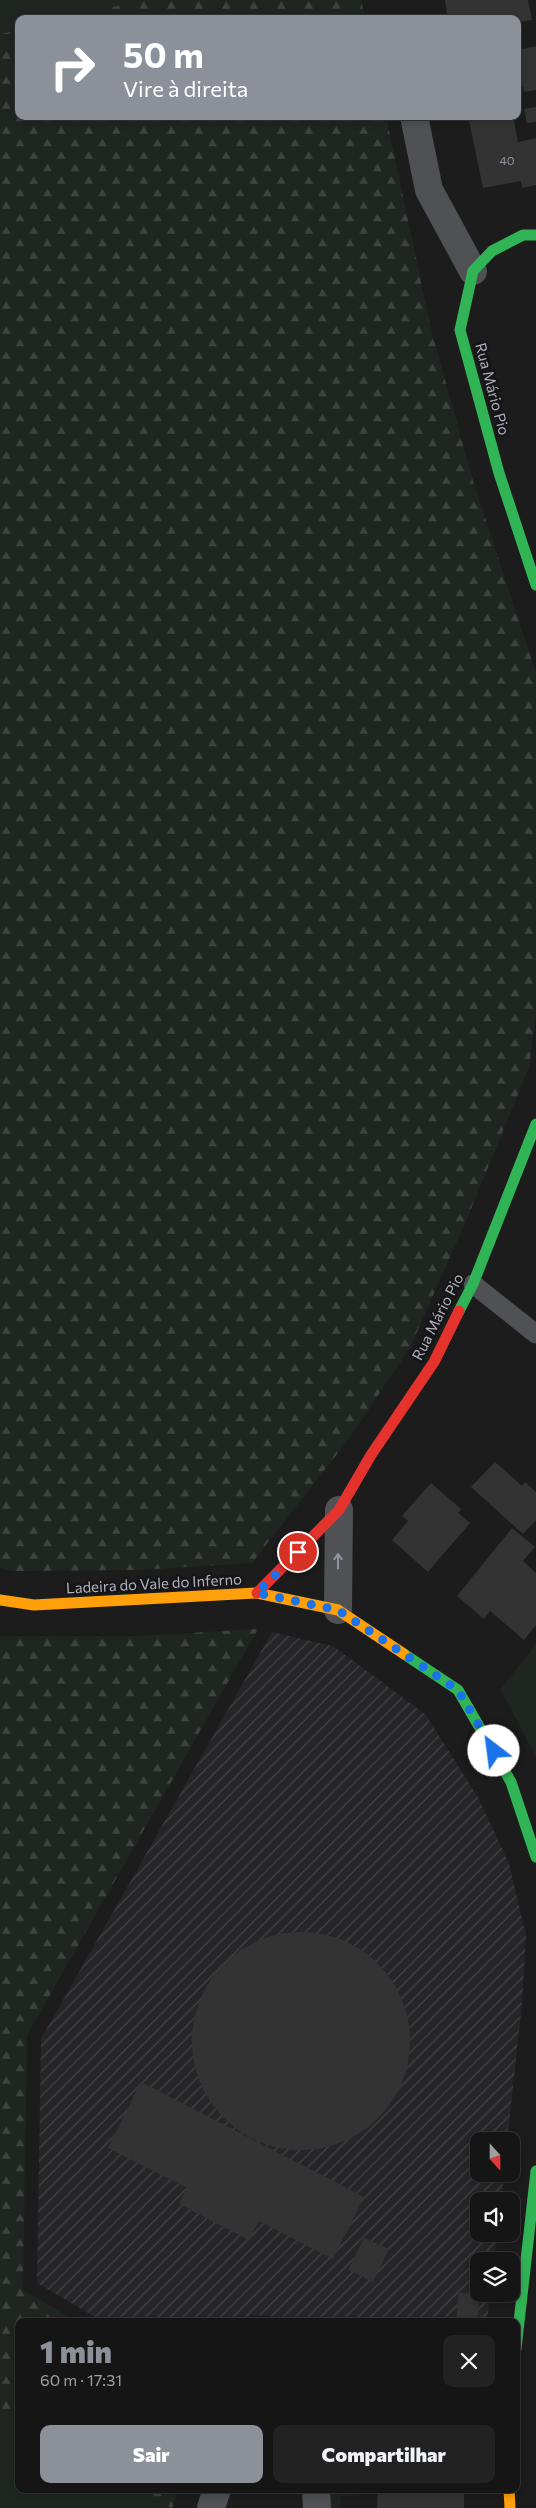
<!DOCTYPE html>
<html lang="pt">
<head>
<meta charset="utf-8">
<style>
	:root { --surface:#151515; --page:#222; --text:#f1f3f6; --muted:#9d9fa0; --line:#343434; --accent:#8c9099 }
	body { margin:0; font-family:Commissioner,sans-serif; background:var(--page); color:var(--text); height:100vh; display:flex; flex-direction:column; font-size:19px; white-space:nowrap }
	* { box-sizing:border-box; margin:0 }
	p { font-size:16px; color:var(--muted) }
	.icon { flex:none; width:28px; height:28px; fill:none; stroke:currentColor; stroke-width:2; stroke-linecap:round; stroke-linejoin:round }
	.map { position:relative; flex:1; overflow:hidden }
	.sheet { position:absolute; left:15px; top:2318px; width:505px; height:175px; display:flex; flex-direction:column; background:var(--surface); border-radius:10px; box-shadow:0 2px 8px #0003,0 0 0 1px var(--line) }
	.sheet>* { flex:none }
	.banner { position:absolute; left:15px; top:15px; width:506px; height:105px; border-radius:10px; box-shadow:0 2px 8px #0003,0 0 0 1px var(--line); background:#8c9099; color:#fff; overflow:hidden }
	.needle { width:32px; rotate:159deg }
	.fabs { position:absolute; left:470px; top:2132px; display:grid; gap:10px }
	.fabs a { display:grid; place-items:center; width:50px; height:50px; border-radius:10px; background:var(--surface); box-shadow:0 2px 8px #0003,0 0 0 1px var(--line); font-size:25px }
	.pin { position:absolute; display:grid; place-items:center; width:42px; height:42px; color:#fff; margin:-21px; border:2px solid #fff; border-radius:50%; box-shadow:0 1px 5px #0007 }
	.me { position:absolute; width:55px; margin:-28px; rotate:330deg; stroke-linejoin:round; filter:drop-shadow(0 0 4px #0008) }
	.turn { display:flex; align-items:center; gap:18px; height:105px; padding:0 25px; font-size:22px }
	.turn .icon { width:65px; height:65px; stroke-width:2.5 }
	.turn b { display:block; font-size:35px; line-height:42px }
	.round { display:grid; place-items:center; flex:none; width:52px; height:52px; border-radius:10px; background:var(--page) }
	.headline { display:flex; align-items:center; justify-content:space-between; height:85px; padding:0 25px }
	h1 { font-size:30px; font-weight:800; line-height:38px; color:var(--accent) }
	.action { display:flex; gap:10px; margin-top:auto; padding:10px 25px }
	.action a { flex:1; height:58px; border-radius:10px; background:var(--accent); color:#fff; font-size:20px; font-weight:800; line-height:58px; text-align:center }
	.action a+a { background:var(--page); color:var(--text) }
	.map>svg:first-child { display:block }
	.industrial { fill:url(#industrial-furrows) }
	.grass { fill:#1f2621 }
	.forest { fill:url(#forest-firs) }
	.building { fill:#333334 }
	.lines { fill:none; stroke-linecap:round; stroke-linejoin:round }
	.lane { stroke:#505155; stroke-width:19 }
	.street { stroke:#505155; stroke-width:28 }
	.fast { stroke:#30b455; stroke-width:11 }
	.slow { stroke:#ff9f0a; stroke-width:11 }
	.jam { stroke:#e5322d; stroke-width:11 }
	.oneway { stroke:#92949d }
	.route { stroke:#1a73e8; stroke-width:9; stroke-dasharray:0 16.2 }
	.labels { text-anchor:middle; stroke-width:5; stroke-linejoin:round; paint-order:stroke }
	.number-label { font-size:12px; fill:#8f929a }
	.street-label { font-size:15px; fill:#aeb1bc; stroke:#161618 }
</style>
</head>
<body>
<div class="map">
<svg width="536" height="2508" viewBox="0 0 536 2508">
	<defs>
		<pattern id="industrial-furrows" width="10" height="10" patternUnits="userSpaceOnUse" patternTransform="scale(1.25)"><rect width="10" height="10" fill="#262629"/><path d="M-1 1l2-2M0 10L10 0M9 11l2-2" fill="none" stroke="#434346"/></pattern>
		<pattern id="forest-firs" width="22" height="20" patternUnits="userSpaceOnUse" patternTransform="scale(1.25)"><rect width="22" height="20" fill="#1f2621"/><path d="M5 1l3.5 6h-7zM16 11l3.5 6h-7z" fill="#3d433f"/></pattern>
	</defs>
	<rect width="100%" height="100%" fill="#1c1c1c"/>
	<path class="industrial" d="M272,1632L333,1646L425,1714L479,1799L509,1864L526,1935L522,2004L507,2141H479V2174H504L501,2201H479V2234H497L494,2261H479V2294H490L487,2321H293L280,2317L251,2315L247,2321H102L37,2283L41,2039Z"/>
	<path class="grass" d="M0,0H140L64,19H19V30L0,34Z
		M536,1645V1756L500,1689Z
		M0,2421L19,2430V2489H134L172,2508H0Z
		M327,2489H361V2495L341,2496L340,2508H328Z"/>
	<path class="forest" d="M140,0H361L365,19H64Z
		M19,30V116H386L431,329L473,481L536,673V1016L529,1067L469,1214L410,1348L348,1440L252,1563L139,1570L12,1571L0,1568V34Z
		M258,1629L27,2035L23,2290L76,2321H19V2430L0,2421V1636H141Z
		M134,2489H179L172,2508Z"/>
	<path class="building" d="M445,0H528L532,20L518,22V19H448Z
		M536,46V90L524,92L523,87L518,88V50Z
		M536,107V122L527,123L524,109Z
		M468,116H513L518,142L536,138V185L522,188L521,181L483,188Z
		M495,1462L522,1486L525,1482L536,1492V1520L523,1534L471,1487Z
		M431,1483L461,1509L458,1513L470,1523L428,1572L392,1540L408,1521L402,1516Z
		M512,1528L535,1547L523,1561L536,1573V1625L524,1640L490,1611L484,1619L457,1596Z
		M192 2041a109 109 0 1 1 218 0a109 109 0 1 1-218 0Z
		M141,2082L364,2197L333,2259L259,2221L249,2240L179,2204L187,2188L108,2148Z
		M364,2238L389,2249L373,2282L348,2270Z
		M459,2293L480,2295L477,2321H456Z
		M378,2489H464V2508H377Z"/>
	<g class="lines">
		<path class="lane" d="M473,1284L536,1334"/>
		<path class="street" d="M414,116L429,190L473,271
			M338,1610L339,1510
			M316,2489L317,2508
			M211,2508L217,2489"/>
		<path class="fast" d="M536,235H523L492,251L473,271L460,330L499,473L536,585
			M459,1311L473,1284L536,1124
			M404,1654L458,1690L511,1782L536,1857
			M516,2349L536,2171"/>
		<path class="slow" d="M0,1600L34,1605L257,1593L338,1610L404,1654
			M509,2489L510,2508"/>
		<path class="jam" d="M257,1593L339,1510L371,1455L434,1362L459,1311"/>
	</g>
	<defs><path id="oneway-shaft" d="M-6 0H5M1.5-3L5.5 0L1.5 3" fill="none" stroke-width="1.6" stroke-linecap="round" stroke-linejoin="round" transform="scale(1.25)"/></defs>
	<use class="oneway" href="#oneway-shaft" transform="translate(338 1561) rotate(-90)"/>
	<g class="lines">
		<path class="route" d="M298,1552L257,1593L338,1610L458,1690L494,1751"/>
	</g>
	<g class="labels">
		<g class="number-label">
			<text x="507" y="165">40</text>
		</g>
		<g class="street-label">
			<text transform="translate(492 389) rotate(75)" y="5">Rua Mário Pio</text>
			<text transform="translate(438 1317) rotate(-63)" y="5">Rua Mário Pio</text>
			<text transform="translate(154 1584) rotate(-3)" y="5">Ladeira do Vale do Inferno</text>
		</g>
	</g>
</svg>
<div class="fabs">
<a><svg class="needle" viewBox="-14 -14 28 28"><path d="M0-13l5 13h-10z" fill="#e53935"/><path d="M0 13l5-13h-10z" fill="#9d9fa0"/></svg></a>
<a><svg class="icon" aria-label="sound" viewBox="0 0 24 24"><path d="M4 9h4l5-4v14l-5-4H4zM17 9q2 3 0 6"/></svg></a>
<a><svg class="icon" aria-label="layers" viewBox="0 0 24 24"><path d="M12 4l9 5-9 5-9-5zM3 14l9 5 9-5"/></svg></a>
</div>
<div class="pin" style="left:298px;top:1552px;background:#d93025"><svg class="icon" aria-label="arrive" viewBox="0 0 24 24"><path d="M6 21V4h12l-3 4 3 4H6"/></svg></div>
<svg class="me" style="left:494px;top:1751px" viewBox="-20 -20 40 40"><circle r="19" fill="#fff"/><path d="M0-13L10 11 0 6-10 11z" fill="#1a73e8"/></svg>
<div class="banner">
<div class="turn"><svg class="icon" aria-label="right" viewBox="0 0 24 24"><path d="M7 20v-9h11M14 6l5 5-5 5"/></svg><div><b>50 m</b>Vire à direita</div></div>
</div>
<section class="sheet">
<div class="headline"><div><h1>1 min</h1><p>60 m · 17:31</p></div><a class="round"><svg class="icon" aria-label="close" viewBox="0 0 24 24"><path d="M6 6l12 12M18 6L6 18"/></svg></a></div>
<div class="action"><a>Sair</a><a>Compartilhar</a></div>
</section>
</div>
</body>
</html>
